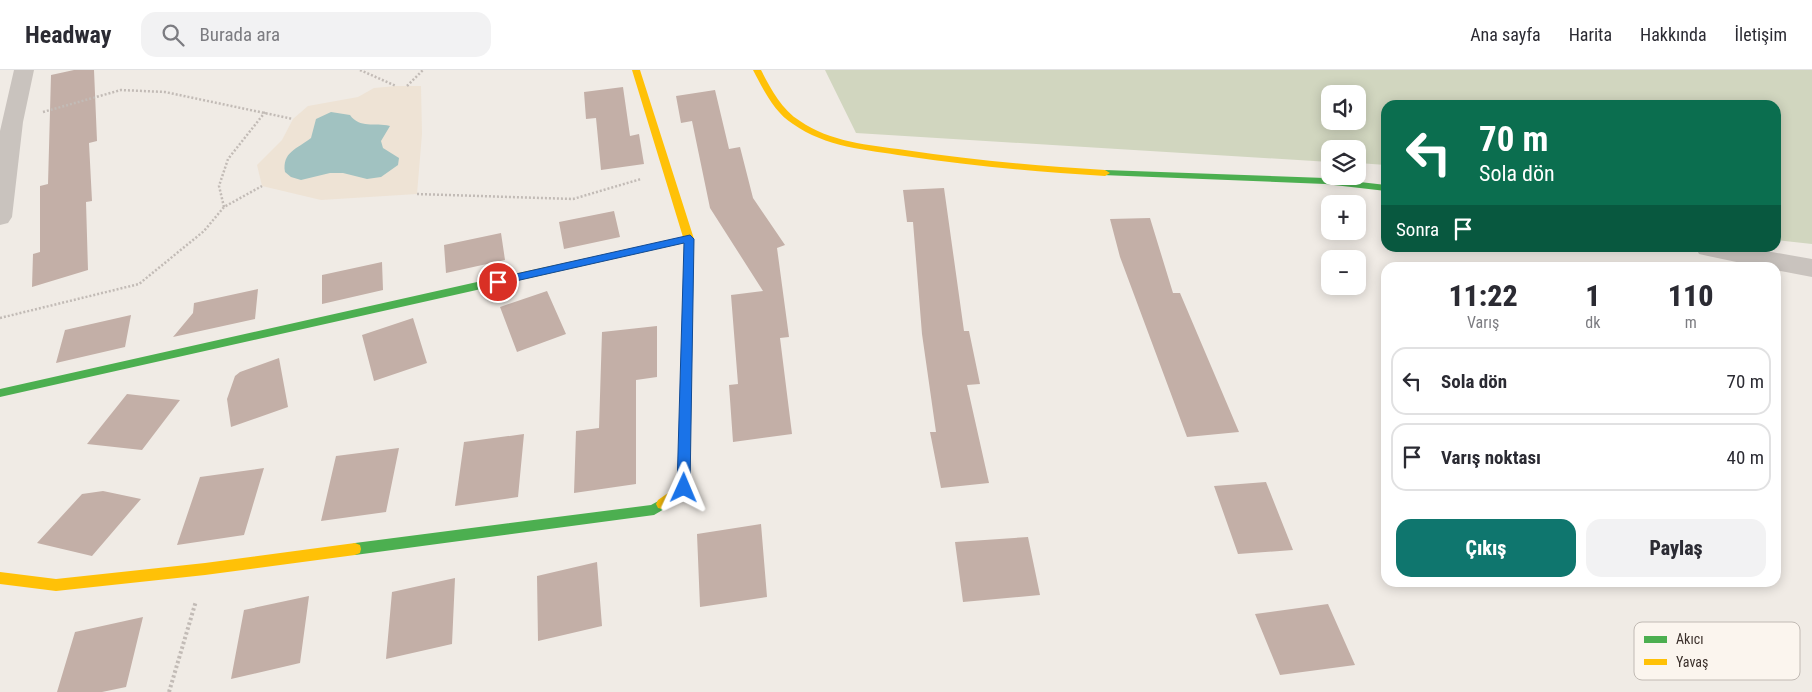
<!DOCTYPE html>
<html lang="tr">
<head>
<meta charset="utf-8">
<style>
	:root { --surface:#fff; --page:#f2f2f3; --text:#2b2b33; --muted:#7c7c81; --line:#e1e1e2; --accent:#0f766e }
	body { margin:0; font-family:"Roboto Condensed",sans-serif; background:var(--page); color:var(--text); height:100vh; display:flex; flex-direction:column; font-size:19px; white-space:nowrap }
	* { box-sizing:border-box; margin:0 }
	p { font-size:16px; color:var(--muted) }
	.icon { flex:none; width:28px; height:28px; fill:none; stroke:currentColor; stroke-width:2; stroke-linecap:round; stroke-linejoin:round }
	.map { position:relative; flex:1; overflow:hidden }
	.panel { position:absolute; left:1381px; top:192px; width:400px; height:325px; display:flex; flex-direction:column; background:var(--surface); border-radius:15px; box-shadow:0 2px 12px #0003 }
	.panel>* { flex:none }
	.guide { position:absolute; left:1381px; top:30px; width:400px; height:152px; border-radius:15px; box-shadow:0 2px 12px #0003; background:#0b6e4f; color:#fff; overflow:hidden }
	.fabs { position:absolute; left:1321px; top:15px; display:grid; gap:10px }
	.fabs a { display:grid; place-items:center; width:45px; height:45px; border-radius:10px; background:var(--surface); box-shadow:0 2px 12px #0003; font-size:25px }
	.pin { position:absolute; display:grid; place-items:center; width:42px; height:42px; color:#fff; margin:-21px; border:2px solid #fff; border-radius:50%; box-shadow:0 1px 5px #0007 }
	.me { position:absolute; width:55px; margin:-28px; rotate:1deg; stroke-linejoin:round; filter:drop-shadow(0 0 4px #0008) }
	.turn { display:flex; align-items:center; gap:18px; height:105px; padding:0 15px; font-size:22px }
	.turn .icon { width:65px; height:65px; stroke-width:2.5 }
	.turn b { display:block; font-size:35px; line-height:42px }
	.then { display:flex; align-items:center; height:48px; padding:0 15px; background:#0003; gap:10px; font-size:19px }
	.eta { display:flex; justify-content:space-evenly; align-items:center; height:85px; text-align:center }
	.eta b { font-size:30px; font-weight:800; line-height:35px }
	.action { display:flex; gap:10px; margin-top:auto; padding:10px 15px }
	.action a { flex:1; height:58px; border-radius:15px; background:var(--accent); color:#fff; font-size:20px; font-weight:800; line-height:58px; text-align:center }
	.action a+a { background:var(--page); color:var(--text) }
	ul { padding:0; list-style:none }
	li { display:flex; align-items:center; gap:15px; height:68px; margin:0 10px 8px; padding:0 5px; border:2px solid var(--line); border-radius:15px }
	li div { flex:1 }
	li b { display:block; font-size:19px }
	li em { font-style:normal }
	header { display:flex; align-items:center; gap:30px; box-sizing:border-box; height:70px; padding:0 25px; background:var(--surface); border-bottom:1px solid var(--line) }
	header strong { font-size:24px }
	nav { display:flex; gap:28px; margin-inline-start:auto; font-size:18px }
	.search { width:350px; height:45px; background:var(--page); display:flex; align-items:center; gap:12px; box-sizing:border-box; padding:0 18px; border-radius:15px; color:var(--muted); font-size:19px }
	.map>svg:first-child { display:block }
	.green { fill:#d1d6bf; fill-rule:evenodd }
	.plaza { fill:#eee3d5 }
	.water { fill:#a1c2c1 }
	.building { fill:#c3afa7 }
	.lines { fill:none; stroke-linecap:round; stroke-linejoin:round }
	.path-far1 { stroke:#c2bbb6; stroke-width:2.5; stroke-dasharray:2 2; stroke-linecap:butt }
	.path { stroke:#c2bbb6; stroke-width:4; stroke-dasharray:2.5 2.5; stroke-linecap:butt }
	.street { fill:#c9c3be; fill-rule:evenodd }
	.fast { fill:#4caf50; fill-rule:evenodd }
	.slow { fill:#ffc107; fill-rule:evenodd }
	.route { fill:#1a73e8; stroke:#114b97 }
	.key { fill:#fbf5ee; stroke:#c1bab4; stroke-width:1 }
	.key-label { font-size:14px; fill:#3b302b }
</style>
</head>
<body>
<header>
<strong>Headway</strong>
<div class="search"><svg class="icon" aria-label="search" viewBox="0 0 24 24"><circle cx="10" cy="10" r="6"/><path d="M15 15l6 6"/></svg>Burada ara</div>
<nav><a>Ana sayfa</a><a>Harita</a><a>Hakkında</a><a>İletişim</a></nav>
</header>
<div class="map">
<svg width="1812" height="622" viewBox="0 0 1812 622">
	<rect width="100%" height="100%" fill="#f0ebe5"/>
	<path class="green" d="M825,0H1812V174L1776,170V35H1386V95L1358,93V79H1330V92L856,63ZM1330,24H1358V51H1330Z"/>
	<path class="plaza" d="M396,16H421L422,64L417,124L321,130L262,116L257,95L282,70L293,49L308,36L358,27L374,18Z"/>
	<path class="water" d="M331,42L350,45C360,59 374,52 390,56L381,71L383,78L399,88L398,95L381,107L367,109L343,103H330L301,110L291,107L285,102C282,82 297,79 311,68L316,49Z"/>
	<path class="building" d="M74,0H94L97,71L89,73L92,131L86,132L88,200L32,217L33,184L40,182V116L48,114L51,5Z
		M623,17L630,66L639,64L644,94L601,100L596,48L586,49L584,22Z
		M715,20L729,79L740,77L753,128L785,175L777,178L789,267L780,268L792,364L733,372L729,315L738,314L731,225L763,221L710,138L692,51L681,53L676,26Z
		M944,118L964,261H969L980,314L967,315L989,413L941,418L930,362H936L922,264L913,152H907L903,120Z
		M614,141L620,167L564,179L559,152Z
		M1150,148L1173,223H1180L1239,362L1187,367L1120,187L1110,149Z
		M501,163L505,190L446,203L444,175Z
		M382,192L383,220L322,234V205Z
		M258,219L255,249L173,267L193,243L194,233Z
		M547,221L566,264L517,282L500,237Z
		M131,245L125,277L56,293L65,260Z
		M413,248L427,293L374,311L362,265Z
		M657,256V307L636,310V414L574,423L576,361L599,358L602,262Z
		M279,288L288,337L231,357L227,329L235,306L240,302Z
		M127,324L180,330L142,380L87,374Z
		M524,364L518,427L455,436L464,372Z
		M399,378L386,442L321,451L336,386Z
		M264,398L244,465L177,475L200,407Z
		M1266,412L1293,480L1238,484L1214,416Z
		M103,421L141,429L92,486L37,473L82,424Z
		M761,454L767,527L700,537L697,464Z
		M1028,467L1040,525L963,532L955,472Z
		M597,492L602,556L538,571L537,506Z
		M455,508L452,574L386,589L392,522Z
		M309,526L300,593L231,609L244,540Z
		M1328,534L1355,595L1280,605L1255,544Z
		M143,547L126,617L102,622H57L75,562Z"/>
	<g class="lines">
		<path class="path-far1" d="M360,0L396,16
			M407,16L423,0
			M43,42L121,20L165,22L293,49
			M417,124L573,129L641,109
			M224,137L219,116L228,89L266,41
			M0,248L139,214L204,161L224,137L262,116"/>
		<path class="path" d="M169,622L196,531"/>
		<path class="street" d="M14,0H34L23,52L12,147L8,153L0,155V61Z
			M1696,178H1749L1812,189V207L1776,200V198H1765L1708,186L1699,184Z"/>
		<path class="fast" d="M1105,100L1325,108L1386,115V121L1325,114L1102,105L1100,103Z
			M486,210L490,211L491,214L490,217L0,327V319Z
			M662,429L666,430L668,434L666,438L654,445L355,485L350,483L349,479L350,475L355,473L651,435Z"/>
		<path class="slow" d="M632,0H640L694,169L690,418L688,422L662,439L658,438L656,434L658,430L678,416L684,173L486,218L481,214L486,210L683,167Z
			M753,0H761C771,19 781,39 800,51C830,72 869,75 905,80C971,90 1038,96 1105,100L1110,103L1105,106C1038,102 971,96 905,86C867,80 825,77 793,54C774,42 763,19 753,0Z
			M355,473L360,475L361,479L360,483L355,485L205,505L56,521L0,514V502L56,509L205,493Z"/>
	</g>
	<path class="route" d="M690,165L694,169L690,418L684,423L677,418L684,173L498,215L493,212L498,208Z"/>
	<rect x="1634" y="552" width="166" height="58" rx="8" class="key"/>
	<rect x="1644" y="566" width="23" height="7" fill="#4caf50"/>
	<rect x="1644" y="589" width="23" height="6" fill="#ffc107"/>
	<g class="key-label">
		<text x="1676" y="574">Akıcı</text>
		<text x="1676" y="597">Yavaş</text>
	</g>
</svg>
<div class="fabs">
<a><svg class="icon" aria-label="sound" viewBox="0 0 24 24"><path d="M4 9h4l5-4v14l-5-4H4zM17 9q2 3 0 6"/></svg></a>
<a><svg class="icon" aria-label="layers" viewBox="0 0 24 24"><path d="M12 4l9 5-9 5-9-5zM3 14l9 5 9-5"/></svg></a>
<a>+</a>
<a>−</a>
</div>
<div class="pin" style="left:498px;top:212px;background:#d93025"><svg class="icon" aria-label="arrive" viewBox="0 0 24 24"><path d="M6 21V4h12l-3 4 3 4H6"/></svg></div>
<svg class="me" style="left:684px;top:418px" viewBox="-20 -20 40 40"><path d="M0-17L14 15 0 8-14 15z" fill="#1a73e8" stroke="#fff" stroke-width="4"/></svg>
<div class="guide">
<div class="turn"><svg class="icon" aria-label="left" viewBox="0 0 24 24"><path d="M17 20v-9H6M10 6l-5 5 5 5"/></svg><div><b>70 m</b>Sola dön</div></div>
<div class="then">Sonra<svg class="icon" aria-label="arrive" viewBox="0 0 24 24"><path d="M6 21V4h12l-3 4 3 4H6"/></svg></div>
</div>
<section class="panel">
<div class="eta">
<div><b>11:22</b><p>Varış</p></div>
<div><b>1</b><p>dk</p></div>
<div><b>110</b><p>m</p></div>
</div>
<ul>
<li><svg class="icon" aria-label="left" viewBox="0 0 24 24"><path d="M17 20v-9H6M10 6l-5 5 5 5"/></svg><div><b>Sola dön</b></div><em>70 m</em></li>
<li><svg class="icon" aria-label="arrive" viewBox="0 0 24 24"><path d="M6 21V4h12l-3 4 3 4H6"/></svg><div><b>Varış noktası</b></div><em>40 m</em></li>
</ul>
<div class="action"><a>Çıkış</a><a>Paylaş</a></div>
</section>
</div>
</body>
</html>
